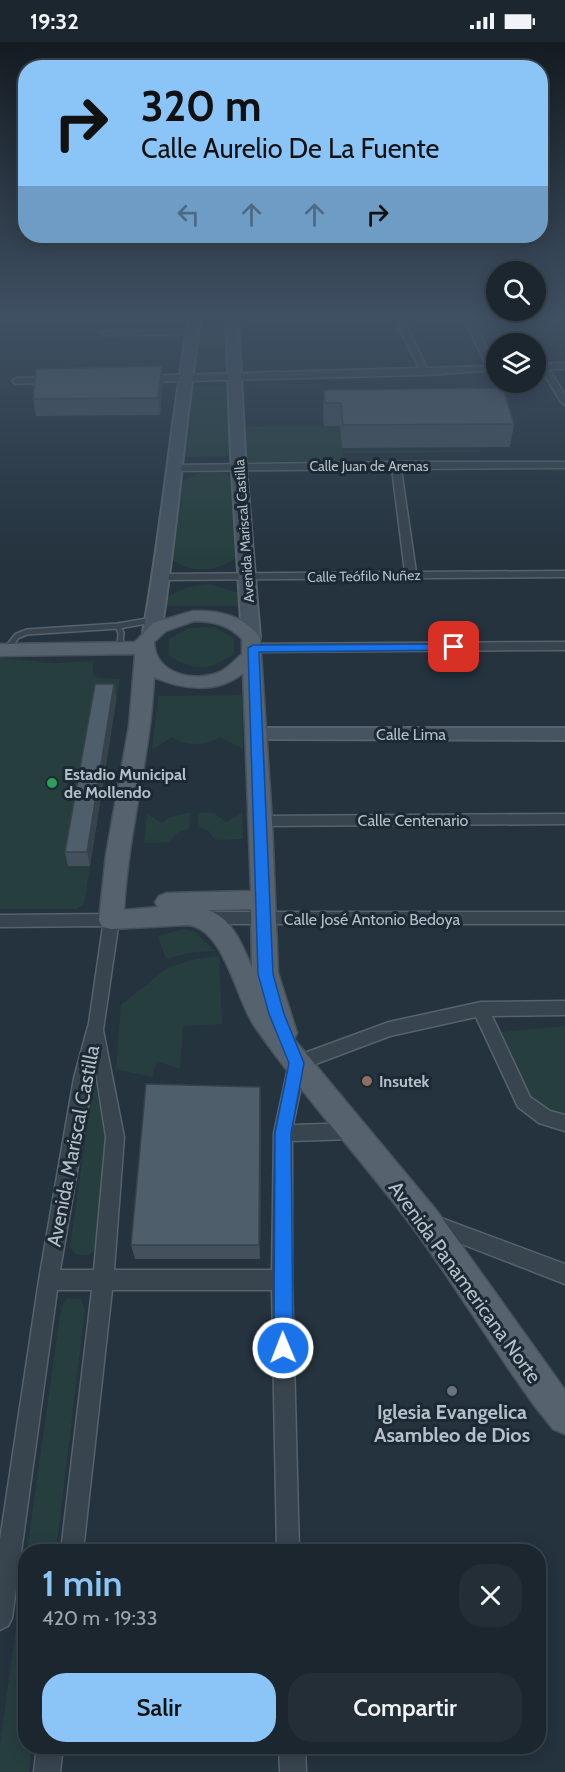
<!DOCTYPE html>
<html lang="es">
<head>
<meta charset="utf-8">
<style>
	:root { --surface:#1b262e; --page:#242e36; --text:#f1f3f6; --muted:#a0a5aa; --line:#39434a; --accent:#8bc4f7 }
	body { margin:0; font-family:Cabin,sans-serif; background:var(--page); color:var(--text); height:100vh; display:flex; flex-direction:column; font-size:22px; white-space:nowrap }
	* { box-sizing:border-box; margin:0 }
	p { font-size:20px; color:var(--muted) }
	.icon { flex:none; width:33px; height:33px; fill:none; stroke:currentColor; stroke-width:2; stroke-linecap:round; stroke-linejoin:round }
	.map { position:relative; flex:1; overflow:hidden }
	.details { position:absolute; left:18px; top:1502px; width:528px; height:210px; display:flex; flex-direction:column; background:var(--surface); border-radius:24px; box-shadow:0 3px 15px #0003,0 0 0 2px var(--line) }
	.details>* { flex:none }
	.hud { position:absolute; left:18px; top:18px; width:530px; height:183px; border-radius:24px; box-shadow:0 3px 15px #0003,0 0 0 2px var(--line); background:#8bc4f7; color:#111; overflow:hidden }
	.controls { position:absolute; left:486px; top:219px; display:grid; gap:12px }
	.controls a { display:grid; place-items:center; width:60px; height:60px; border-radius:50%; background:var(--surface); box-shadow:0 3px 15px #0003,0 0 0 2px var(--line); font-size:30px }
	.pin { position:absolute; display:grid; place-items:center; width:51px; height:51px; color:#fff; margin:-26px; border-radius:12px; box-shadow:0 3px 9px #0006 }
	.me { position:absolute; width:66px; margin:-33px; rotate:359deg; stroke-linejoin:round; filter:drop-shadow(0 0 4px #0008) }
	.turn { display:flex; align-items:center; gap:21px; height:126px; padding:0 24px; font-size:27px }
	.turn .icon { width:78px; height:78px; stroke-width:2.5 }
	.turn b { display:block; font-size:42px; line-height:51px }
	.lanes { display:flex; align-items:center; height:57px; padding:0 24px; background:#0003; justify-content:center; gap:30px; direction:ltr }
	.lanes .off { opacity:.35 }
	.round { display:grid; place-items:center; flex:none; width:63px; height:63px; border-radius:24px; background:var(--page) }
	.headline { display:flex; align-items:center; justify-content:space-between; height:102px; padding:0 24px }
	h1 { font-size:36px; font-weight:600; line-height:45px; color:var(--accent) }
	.action { display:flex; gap:12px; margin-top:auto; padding:12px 24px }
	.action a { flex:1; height:69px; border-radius:24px; background:var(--accent); color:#111; font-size:24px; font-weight:600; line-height:69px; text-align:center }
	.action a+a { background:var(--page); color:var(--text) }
	.status { display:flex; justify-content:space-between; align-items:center; height:42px; padding:0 30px; background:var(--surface); direction:ltr }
	.status svg { height:16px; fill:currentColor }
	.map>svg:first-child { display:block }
	.green { fill:#263f3e }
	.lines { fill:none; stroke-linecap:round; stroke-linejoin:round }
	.lane-casing { stroke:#56626c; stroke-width:8 }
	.street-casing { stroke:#56626c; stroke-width:3 }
	.secondary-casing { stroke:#56626c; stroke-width:4 }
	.primary-casing { stroke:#44505a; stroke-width:3 }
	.lane { stroke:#38444e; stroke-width:5 }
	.street { fill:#38444e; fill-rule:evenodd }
	.secondary { fill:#465461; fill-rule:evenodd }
	.primary { fill:#56636e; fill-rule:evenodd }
	.wall { fill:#44515c }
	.shaded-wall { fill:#37424b }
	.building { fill:#4f5e6b; stroke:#37424b; stroke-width:1.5 }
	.route { fill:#1a73e8; stroke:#114b97; stroke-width:1.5 }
	.leisure-dot { fill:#2e9e5b; stroke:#1d2933; stroke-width:2 }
	.education-dot { fill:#8d6e63; stroke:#1d2933; stroke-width:2 }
	.worship-dot { fill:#6b7280; stroke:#1d2933; stroke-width:2 }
	.labels { text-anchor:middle; stroke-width:6; stroke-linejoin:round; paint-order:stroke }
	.far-street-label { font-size:14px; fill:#b4bfc9; stroke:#1d2933 }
	.street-label { font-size:16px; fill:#b4bfc9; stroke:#1d2933 }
	.poi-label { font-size:16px; font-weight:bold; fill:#b4bfc9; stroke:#1d2933; text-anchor:start }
	.near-street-label { font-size:20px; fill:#b4bfc9; stroke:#1d2933 }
	.near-poi-label { font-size:20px; font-weight:bold; fill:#b4bfc9; stroke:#1d2933 }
</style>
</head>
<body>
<div class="status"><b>19:32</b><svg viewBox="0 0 49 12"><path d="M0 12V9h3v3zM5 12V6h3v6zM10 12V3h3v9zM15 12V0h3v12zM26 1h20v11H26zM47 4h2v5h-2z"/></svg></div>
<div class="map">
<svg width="565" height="1730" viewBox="0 0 565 1730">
	<rect width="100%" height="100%" fill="#24333e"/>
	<path class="green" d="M200,275H227L228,321L221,328L198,329L195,324Z
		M192,344H232L237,414L185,415Z
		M340,384L343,409L480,408L481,410L343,411V420H242V385Z
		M209,430L224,431L238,440L241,513C218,530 189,534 168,514L180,441L196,432Z
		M210,542L238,551L244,564H164L165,558L170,553L188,545Z
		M215,585L234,597V612C208,629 195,630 168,613L169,597L189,586Z
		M0,616L54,621L93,619V632L98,636L120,637L84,862L76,867H0Z
		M242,653L243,707L220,695C206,704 186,705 172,695L152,708L158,654Z
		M190,770L189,786L177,791L169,800L144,801L147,772L162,781L168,776Z
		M198,771H214L226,780L242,771L243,797L215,798L209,789L198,785Z
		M184,887L195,890L215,909L194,910L166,917L158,894Z
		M219,914L222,982L183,984L180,1027L157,1019L152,1035L116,1027L121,963L167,926L192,918Z
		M565,984V1079L533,1066L501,990Z
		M94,1036L106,1097L96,1207L89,1213H77L70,1205Z
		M67,1256L81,1257L85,1268L56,1509H27L61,1266Z
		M25,1520L26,1704H32L29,1730H0V1702Z"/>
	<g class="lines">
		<defs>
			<path id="lane" d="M118,584L121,591L120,606
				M6,608L17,594L27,590L118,584L153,578"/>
			<path id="street" d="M394,275H402L427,326L487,324L463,275H471L496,324V328L425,333L143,340L139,337L143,334L419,326Z
				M194,288H197V292L105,293L101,291L105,289Z
				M565,321V327H549L565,353V363L561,360L541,327H536V322Z
				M56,335L59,336V340L16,342L12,339L16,336Z
				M396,420H565V426L401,427L416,530L565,529V535L162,538L157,535L162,532L405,530L392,427L173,429L168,426L173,423Z
				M565,600V608L253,610L247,606L253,602Z
				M565,772V782L261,784L254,779L261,774Z
				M206,870H565V882H206L201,880L198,876L201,872Z
				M111,872L116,874L119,878L103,988L124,1095L114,1228H272L274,1091L289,1021L291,1016L389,980L481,960L565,959V973L492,974L530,1055L550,1069L565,1073V1089L539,1081L518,1065L476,975L390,994L305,1026L293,1083L352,1081L358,1083L361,1089L358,1095L352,1097L292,1099V1238L299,1509H277L272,1248H112L83,1509H61L92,1248H57L12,1576L8,1584L0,1588V1498L39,1238L74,1036L89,981L103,884L0,885V873ZM95,1024L106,1095L94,1228H60Z
				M433,1173L565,1222V1242L426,1188L424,1182L426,1176Z
				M37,1704H63L60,1730H34Z
				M279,1704H305L306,1730H280Z"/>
			<path id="secondary" d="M189,275H201C184,380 178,485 161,590L152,595L143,590C162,485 171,380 189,275Z
				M226,275H238L245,413L260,596L251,601L242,596L231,413Z
				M256,686H565V698L249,697L246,692L249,687Z"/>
			<path id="primary" d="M193,569C219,568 245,574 260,596L272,779L278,931L297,991L294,997L437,1169L565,1348V1392L553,1387L534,1363C493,1307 457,1246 416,1190C364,1120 305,1057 255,985C236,958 225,887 188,883L111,887L102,885L99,878L106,813L129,684L135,612L0,614V602L135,600L153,581ZM194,579C213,579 229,583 242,597V612C235,618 228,626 220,630C194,641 155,632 154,600L166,589ZM243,631L251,849L167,851L159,854L155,860L158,865L124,868C128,789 151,713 154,635C182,648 218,652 243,631ZM251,867L252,926C243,904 232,876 208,868Z"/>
		</defs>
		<use href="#lane" class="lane-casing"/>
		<use href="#street" class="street-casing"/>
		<use href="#secondary" class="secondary-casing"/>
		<use href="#primary" class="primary-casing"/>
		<use href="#lane" class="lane"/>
		<use href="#street" class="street"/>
		<use href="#secondary" class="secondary"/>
		<use href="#primary" class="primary"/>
	</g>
	<path class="wall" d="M163,340L160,373L36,374L33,357Z
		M324,348L514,382L510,405L342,406L340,384H324L323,370Z
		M114,642L116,657L90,824H68L65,810Z
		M261,1062L260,1217H135L131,1203Z"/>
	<path class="shaded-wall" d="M162,324L163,340L160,373L158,356Z
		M114,642L116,657L90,824L87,810Z
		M260,1045L261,1062L260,1217L259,1203Z"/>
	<path class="building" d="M162,324L158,356L33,357L36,327Z
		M503,346L514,382L343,383L341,361H325L324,348Z
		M95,642H114L87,810H65Z
		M146,1042L260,1045L259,1203H131Z"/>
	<linearGradient id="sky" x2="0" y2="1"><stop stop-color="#141c22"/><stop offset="0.53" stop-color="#3f5063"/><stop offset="1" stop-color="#3f5063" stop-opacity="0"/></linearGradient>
	<rect width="565" height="517" fill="url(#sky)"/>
	<path class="route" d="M454,602L458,603V608L259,610L273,932L284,972L304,1021L291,1091L293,1306L290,1312L283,1315L277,1312L274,1306L275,1091L289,1021L269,972L258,932L248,606L253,603Z"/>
	<circle class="leisure-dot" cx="52" cy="741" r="6"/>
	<circle class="education-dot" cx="367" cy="1039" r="6"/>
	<circle class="worship-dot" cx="452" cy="1349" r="6"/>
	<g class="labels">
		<g class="far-street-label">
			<text x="369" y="429">Calle Juan de Arenas</text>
			<text transform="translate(244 489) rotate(-94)" y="5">Avenida Mariscal Castilla</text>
			<text transform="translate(364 534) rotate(-1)" y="5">Calle Teófilo Nuñez</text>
		</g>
		<g class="street-label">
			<text x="411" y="698">Calle Lima</text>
			<text x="413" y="784">Calle Centenario</text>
			<text x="372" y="883">Calle José Antonio Bedoya</text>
		</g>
		<g class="poi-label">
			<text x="64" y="738">Estadio Municipal<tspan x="64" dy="18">de Mollendo</tspan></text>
			<text x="379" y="1045">Insutek</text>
		</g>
		<g class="near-street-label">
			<text transform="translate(73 1104) rotate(-79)" y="7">Avenida Mariscal Castilla</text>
			<text transform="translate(465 1240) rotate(54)" y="7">Avenida Panamericana Norte</text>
		</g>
		<g class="near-poi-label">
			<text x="452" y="1377">Iglesia Evangelica<tspan x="452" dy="23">Asambleo de Dios</tspan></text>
		</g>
	</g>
</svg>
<div class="controls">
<a><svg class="icon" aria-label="search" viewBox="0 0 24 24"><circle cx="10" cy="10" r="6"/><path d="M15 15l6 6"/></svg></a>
<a><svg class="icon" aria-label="layers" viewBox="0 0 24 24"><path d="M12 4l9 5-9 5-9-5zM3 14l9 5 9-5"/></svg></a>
</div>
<div class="pin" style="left:454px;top:605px;background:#d93025"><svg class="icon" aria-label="arrive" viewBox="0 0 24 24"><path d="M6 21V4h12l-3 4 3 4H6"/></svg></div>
<svg class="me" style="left:283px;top:1306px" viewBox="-20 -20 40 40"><circle r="17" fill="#1a73e8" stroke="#fff" stroke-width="3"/><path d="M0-11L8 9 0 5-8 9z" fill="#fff"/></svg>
<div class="hud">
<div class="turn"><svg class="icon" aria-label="right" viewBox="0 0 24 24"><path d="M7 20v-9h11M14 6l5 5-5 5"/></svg><div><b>320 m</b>Calle Aurelio De La Fuente</div></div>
<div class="lanes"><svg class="icon off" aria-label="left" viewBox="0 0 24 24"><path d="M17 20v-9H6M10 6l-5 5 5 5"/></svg><svg class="icon off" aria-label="ahead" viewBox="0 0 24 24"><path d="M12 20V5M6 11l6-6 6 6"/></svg><svg class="icon off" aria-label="ahead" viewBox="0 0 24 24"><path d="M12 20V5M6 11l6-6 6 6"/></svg><svg class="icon" aria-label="right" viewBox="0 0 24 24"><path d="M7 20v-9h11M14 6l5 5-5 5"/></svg></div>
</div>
<section class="details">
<div class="headline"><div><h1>1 min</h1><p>420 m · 19:33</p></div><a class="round"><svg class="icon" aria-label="close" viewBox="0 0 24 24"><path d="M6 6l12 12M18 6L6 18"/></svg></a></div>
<div class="action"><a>Salir</a><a>Compartir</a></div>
</section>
</div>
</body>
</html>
